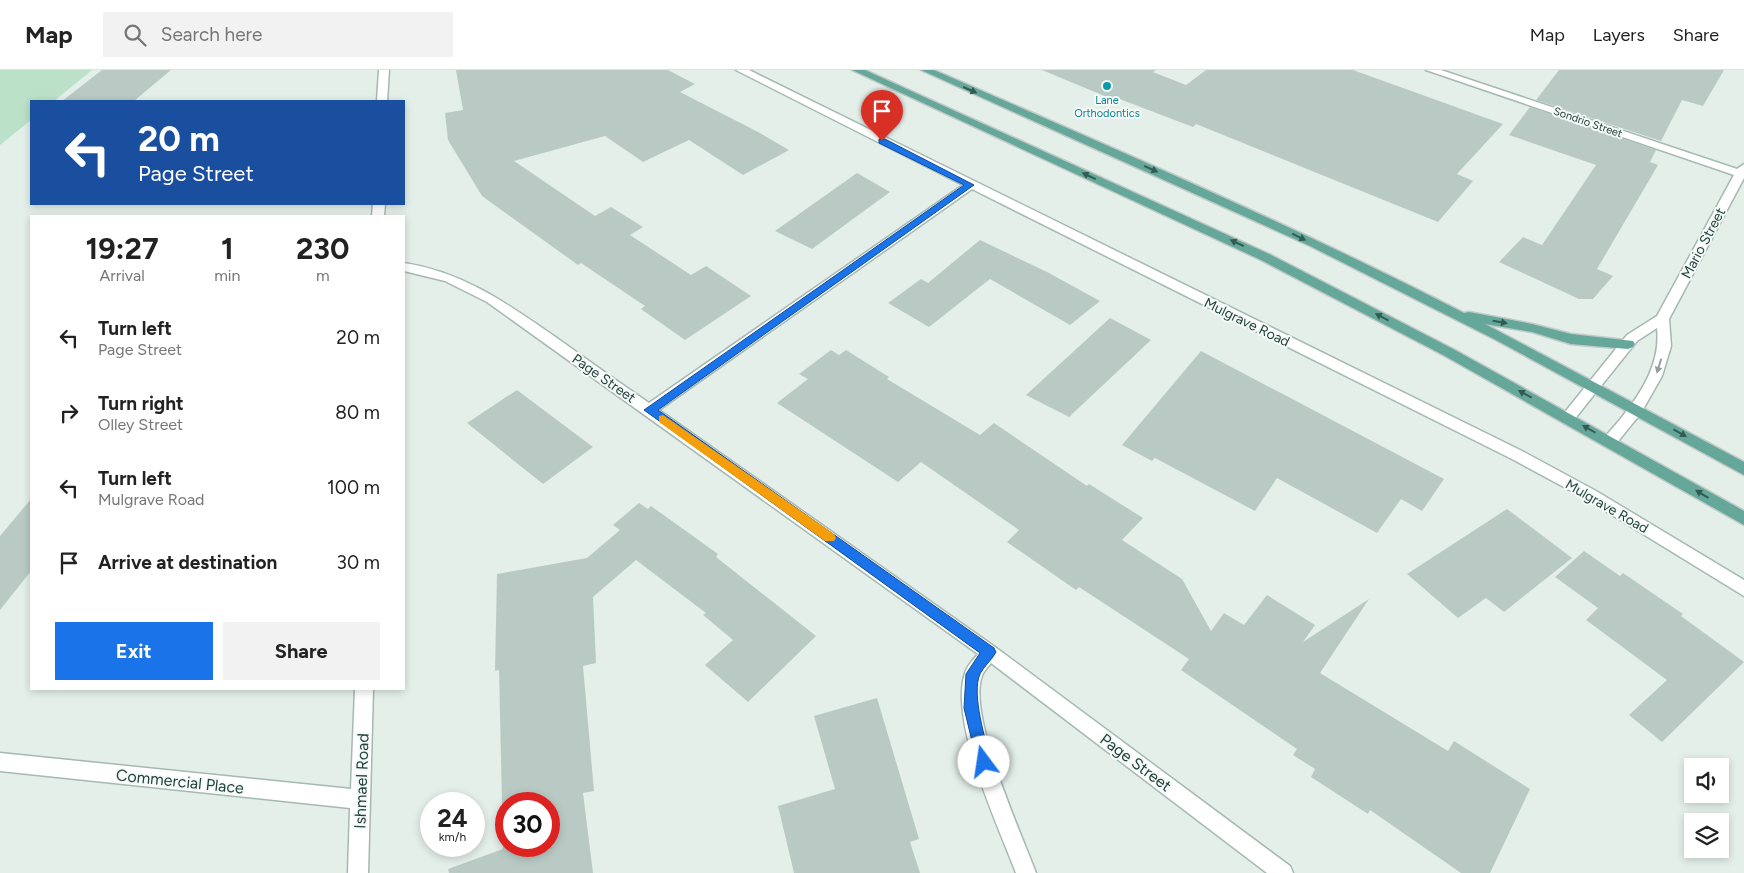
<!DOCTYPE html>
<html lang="en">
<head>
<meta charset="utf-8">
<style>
	:root { --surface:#fff; --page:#f2f2f2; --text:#222; --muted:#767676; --line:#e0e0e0; --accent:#1a73e8 }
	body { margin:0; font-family:Figtree,sans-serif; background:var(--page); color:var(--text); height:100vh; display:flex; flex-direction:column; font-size:19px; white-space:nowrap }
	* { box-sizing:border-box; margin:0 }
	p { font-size:16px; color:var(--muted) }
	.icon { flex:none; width:28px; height:28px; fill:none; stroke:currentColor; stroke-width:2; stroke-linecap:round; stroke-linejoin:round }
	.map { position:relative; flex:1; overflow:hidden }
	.side { position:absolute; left:30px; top:145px; width:375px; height:475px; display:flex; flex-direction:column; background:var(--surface); border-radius:0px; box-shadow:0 2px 8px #0003 }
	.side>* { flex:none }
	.banner { position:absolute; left:30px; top:30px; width:375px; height:105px; border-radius:0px; box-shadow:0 2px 8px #0003; background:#1a4fa0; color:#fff; overflow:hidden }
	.buttons { position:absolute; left:1684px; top:688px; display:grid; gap:10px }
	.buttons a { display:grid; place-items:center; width:45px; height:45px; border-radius:0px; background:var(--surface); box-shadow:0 2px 8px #0003; font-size:25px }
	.speed { position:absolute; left:420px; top:722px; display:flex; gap:10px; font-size:25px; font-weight:700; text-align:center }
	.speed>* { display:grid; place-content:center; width:65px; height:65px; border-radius:50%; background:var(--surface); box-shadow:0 2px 8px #0003; line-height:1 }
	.speed small { font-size:12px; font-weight:400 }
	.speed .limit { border:8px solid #d22; background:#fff; color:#111 }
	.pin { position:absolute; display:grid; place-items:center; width:42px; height:42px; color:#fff; margin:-51px -21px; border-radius:50% 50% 50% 0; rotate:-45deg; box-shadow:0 0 5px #0007 }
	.pin .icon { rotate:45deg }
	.me { position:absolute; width:55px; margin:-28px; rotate:346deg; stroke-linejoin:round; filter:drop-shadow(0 0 4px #0008) }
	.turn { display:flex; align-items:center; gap:18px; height:105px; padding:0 25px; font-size:22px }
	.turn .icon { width:65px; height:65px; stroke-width:2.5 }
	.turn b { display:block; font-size:35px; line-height:42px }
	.eta { display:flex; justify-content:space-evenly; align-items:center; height:85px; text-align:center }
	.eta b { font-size:30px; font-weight:700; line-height:35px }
	.cta { display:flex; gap:10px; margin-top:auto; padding:10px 25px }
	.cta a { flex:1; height:58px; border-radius:0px; background:var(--accent); color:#fff; font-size:20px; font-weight:700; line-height:58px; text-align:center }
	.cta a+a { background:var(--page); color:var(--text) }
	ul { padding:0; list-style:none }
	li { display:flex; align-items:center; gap:15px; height:75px; padding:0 25px }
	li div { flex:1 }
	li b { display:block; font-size:19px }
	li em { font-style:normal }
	header { display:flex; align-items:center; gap:30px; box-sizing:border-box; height:70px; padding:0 25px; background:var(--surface); border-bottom:1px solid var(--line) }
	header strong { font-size:24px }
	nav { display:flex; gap:28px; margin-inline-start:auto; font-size:18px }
	.search { width:350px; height:45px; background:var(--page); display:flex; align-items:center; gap:12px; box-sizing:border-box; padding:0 18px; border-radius:0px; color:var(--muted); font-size:19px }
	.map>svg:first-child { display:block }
	.green { fill:#bbe1c8 }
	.building { fill:#b9cac4; fill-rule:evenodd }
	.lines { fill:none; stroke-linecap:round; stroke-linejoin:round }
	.minor-casing { stroke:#a6b8b2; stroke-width:3 }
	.primary-casing { stroke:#c1cac8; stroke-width:3 }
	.minor { fill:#fff; fill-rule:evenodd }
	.primary { fill:#65a89a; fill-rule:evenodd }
	.oneway { fill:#325c53 }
	.oneway2 { fill:#90a09d }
	.route { fill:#1a73e8; stroke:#114b97 }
	.slow { fill:#f59e0b }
	.culture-dot { fill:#0f9aa8; stroke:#f5faf8; stroke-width:2 }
	.labels { text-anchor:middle; stroke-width:4; stroke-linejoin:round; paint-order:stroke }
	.far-culture-label { font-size:11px; fill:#0d838f; stroke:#f5faf8 }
	.far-street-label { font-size:11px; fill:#21423b; stroke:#f5faf8 }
	.street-label { font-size:14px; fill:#21423b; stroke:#f5faf8 }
	.near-street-label { font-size:16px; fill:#21423b; stroke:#f5faf8 }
</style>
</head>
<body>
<header>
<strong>Map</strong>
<div class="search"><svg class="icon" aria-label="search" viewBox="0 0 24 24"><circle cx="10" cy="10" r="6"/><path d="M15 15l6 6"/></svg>Search here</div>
<nav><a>Map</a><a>Layers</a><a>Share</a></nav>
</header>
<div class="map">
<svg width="1744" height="803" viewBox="0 0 1744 803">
	<rect width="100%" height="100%" fill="#e4efea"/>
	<path class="green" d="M0,0H92L54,31H31V50L0,75Z"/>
	<path class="building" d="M102,0H171L134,31H62Z
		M456,0H668L695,14L680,22L760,63L789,80L743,105L689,70L643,92L605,66L514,91L595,146L611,137L643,157L630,165L691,205L706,196L751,226L685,270L641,239L645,236L581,193L578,195L482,126L448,70L445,43L463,40Z
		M1042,0H1156L1153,2L1186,15L1206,0H1353L1503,54L1457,104L1473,111L1438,152L1196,54L1193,57L1117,28L1114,30Z
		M1559,0H1724L1703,36L1682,30L1661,71L1536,30Z
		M1530,37L1656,80L1650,92L1658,95L1597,199L1613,206L1593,229H1579L1499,192L1523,167L1542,175L1596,95L1509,65Z
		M857,103L890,122L812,179L775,161Z
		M980,170L1047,202L1100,231L1070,255L990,209L929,257L888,233L921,209L928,213Z
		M1110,248L1151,270L1069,347L1026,325Z
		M831,280L839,285L846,280L889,307L887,309L980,365L994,353L1087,416L1089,414L1143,448L1122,470L1182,509L1211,561L1224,543L1244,555L1267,525L1315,555L1303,572L1369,529L1320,603L1448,681L1454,671L1530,719L1490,803H1461L1370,740L1368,744L1311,707L1315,699L1293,685L1297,679L1181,600L1189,589L1079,517L1076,520L1007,472L1019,460L921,392L898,412L777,333L808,309L799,304Z
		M1201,281L1444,409L1422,441L1401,429L1377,463L1277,408L1255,441L1155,388L1152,391L1122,375Z
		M517,320L593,377L543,414L467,353Z
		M31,429V501L0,540V466Z
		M639,433L648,439L651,436L718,484L716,487L816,566L748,632L705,595L733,570L703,545L706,543L636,490L593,527L596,593L583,596L594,721L583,723L593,803H449L448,799L503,779L499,600L495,601L497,504L587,488L620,460L613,455ZM506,734H549V776H506Z
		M1507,439L1572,488L1504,542L1486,528L1458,548L1407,504Z
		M1584,481L1620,506L1623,503L1683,544L1681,546L1744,592L1662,672L1629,645L1667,610L1586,550L1598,538L1555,507Z
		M877,628L919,769L910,772L920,803H794L778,736L835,719L814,646Z"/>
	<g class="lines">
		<defs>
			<path id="minor" d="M379,0H389L387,31H377Z
				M736,0H749L1522,381L1596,421L1744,510V526L1586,429L1512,389L972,119L659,340L995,577L1290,796L1293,803H1267L991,593C988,597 983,602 982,606C967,644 1021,763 1036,803H1016C998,755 949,652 965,603C967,596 973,590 978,584L487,232L445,211L404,201V193C463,202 506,233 554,266C586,289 617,311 649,333L963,115Z
				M1426,0H1441L1737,99L1744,94V108L1669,249L1671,276L1662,306L1641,343L1615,375H1605L1603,371C1608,362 1616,355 1622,347C1642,322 1661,292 1657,258L1637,271L1573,351H1563L1561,347L1627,265L1657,246L1734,105Z
				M373,134H385L384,146H372Z
				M355,619H373L368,803H348L350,738L0,701V683L351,719Z"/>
			<path id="primary" d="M852,0H865L1269,184L1455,280L1744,441V455L1445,286L1261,190Z
				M921,0H934C1113,78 1291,154 1464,243L1469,242L1532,254L1571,264L1633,271L1635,274L1633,277L1628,279L1571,274L1532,262L1485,254L1744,392V405L1496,270L1310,176Z"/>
		</defs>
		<use href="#minor" class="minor-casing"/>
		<use href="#primary" class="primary-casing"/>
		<use href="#minor" class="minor"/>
		<use href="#primary" class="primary"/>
	</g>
	<defs><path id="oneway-solid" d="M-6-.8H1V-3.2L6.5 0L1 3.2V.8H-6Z" transform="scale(1.25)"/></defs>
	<g class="oneway">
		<use href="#oneway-solid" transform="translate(970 20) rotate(24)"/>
		<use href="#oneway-solid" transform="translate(1151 99) rotate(24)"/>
		<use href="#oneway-solid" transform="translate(1089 106) rotate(-155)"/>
		<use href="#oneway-solid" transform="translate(1299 167) rotate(26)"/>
		<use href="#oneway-solid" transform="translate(1237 173) rotate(-155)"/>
		<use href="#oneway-solid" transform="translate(1382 247) rotate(-152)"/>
		<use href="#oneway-solid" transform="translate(1500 252) rotate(10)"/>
		<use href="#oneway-solid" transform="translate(1525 324) rotate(-151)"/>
		<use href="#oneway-solid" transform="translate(1589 359) rotate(-150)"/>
		<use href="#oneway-solid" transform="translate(1680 363) rotate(29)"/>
		<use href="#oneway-solid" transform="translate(1702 424) rotate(-149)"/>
	</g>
	<use class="oneway2" href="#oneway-solid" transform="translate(1659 296) rotate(107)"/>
	<path class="route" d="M879,69H885L974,115L658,340L994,578L996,582C992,590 984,596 980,604C971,624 986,671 991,692L989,697L984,699L979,697L977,692L964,638L966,604L980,583L644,340L964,115L879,73Z"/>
	<path class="slow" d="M663,345L834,464L836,468L834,471H825L659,352V346Z"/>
	<circle class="culture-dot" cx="1107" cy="16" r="5"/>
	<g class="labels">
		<g class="far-culture-label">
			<text x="1107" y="34">Lane<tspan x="1107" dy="13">Orthodontics</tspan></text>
		</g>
		<g class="far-street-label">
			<text transform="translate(1588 52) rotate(19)" y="4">Sondrio Street</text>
		</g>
		<g class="street-label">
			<text transform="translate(1703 173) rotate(-62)" y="5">Mario Street</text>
			<text transform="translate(1247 252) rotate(26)" y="5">Mulgrave Road</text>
			<text transform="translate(604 308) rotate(35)" y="5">Page Street</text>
			<text transform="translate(1607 436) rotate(30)" y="5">Mulgrave Road</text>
		</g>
		<g class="near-street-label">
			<text transform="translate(1136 692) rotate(37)" y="6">Page Street</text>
			<text transform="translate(180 711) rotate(6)" y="6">Commercial Place</text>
			<text transform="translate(361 711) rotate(-88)" y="6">Ishmael Road</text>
		</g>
	</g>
</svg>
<div class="buttons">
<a><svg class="icon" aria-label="sound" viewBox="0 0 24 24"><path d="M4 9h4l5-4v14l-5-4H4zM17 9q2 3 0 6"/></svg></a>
<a><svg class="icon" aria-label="layers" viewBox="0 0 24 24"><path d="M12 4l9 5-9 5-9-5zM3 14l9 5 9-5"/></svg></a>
</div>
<div class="speed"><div>24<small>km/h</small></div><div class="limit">30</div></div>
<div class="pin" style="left:882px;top:71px;background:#d93025"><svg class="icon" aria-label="arrive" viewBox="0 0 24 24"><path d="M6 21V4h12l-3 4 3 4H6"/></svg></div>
<svg class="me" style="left:984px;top:692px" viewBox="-20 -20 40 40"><circle r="19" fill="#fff"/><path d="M0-13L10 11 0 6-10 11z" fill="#1a73e8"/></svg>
<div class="banner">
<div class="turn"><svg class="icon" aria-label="left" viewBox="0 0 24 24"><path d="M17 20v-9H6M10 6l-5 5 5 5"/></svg><div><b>20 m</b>Page Street</div></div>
</div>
<section class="side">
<div class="eta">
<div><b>19:27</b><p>Arrival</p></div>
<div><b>1</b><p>min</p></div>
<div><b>230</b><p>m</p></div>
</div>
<ul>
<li><svg class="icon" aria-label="left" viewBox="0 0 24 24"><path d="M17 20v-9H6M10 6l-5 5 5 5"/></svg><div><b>Turn left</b><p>Page Street</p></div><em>20 m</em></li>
<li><svg class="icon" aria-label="right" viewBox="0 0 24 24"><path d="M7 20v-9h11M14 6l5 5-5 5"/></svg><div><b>Turn right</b><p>Olley Street</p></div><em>80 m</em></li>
<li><svg class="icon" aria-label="left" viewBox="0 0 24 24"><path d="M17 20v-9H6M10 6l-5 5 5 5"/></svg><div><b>Turn left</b><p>Mulgrave Road</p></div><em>100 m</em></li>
<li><svg class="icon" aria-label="arrive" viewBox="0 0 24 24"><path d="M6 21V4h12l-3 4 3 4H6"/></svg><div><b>Arrive at destination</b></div><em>30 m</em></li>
</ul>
<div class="cta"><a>Exit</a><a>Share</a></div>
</section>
</div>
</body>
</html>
